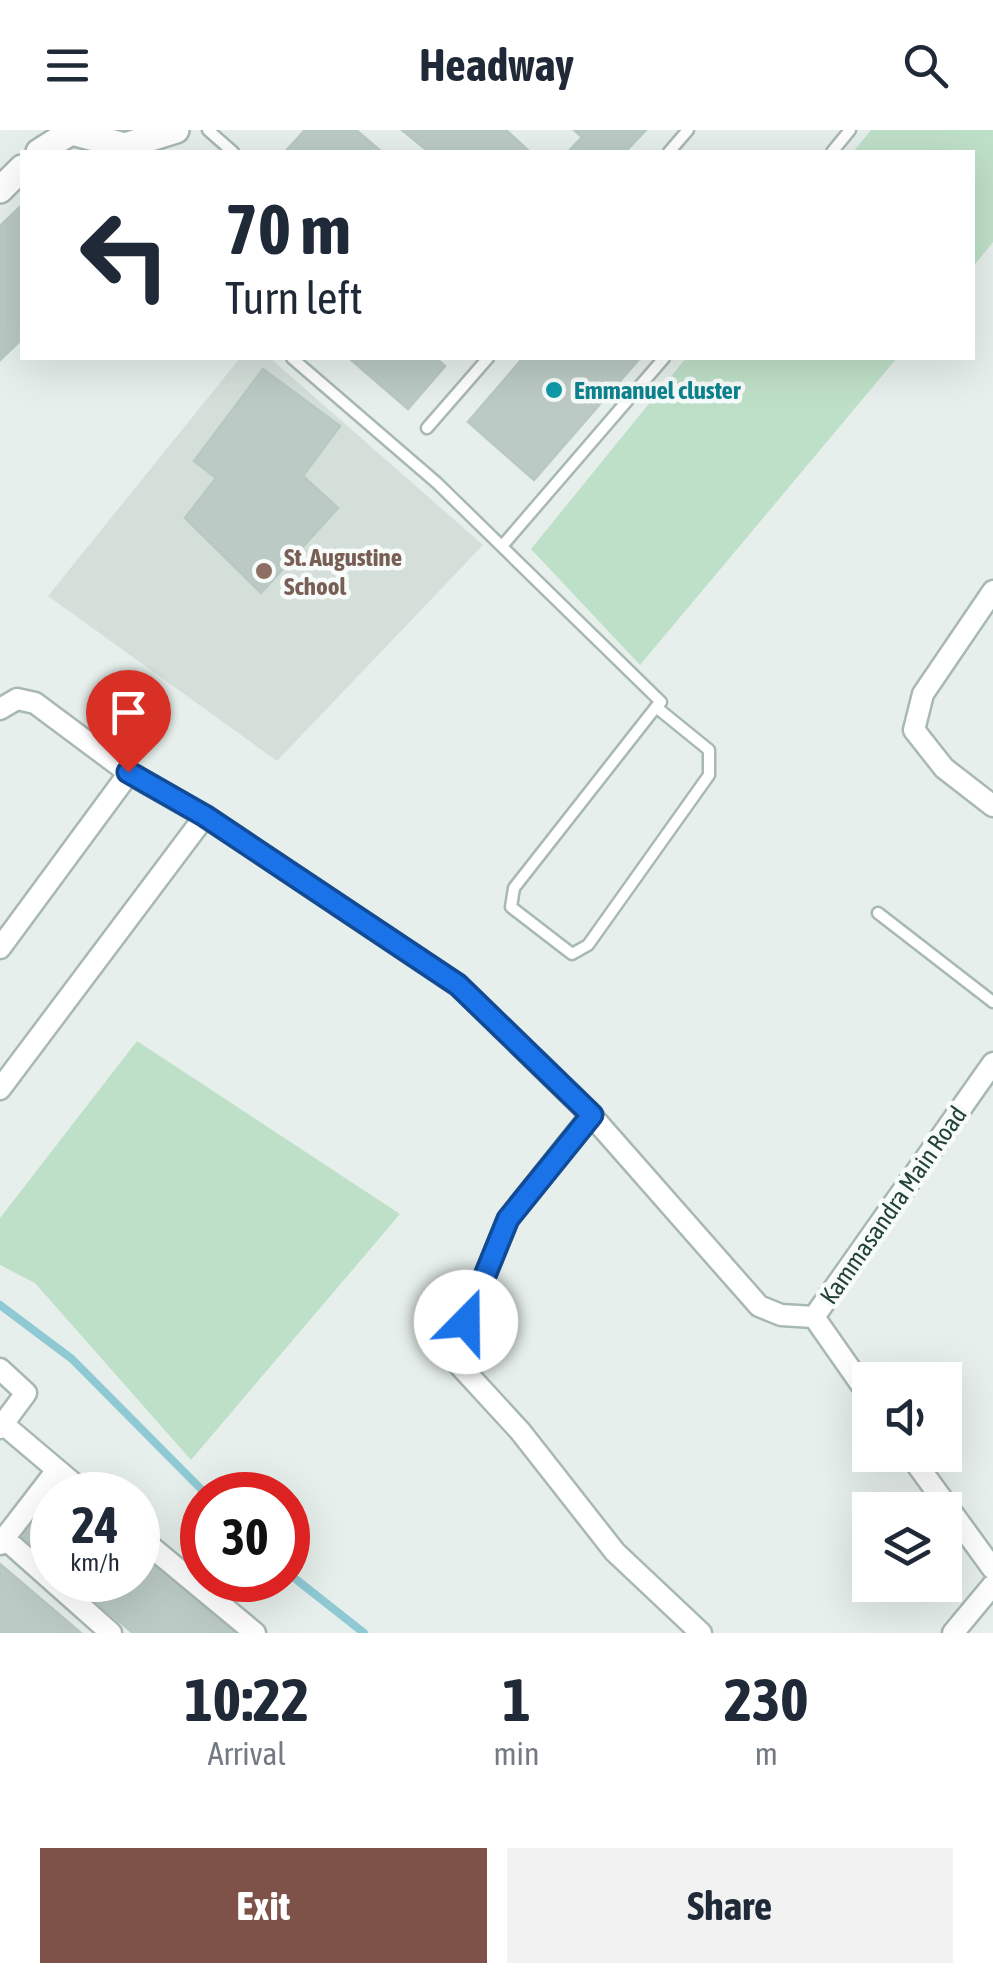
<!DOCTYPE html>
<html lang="en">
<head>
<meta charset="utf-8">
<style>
	:root { --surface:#fff; --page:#f2f2f3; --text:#1f2937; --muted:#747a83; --accent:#7f5249 }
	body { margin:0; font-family:"Asap Condensed",sans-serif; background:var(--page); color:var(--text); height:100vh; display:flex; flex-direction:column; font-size:38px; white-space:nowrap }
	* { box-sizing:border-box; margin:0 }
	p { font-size:32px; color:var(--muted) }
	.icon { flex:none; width:55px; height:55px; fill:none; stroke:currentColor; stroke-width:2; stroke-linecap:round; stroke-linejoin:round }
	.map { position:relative; height:1503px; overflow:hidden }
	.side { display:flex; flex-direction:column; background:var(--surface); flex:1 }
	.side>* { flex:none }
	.banner { position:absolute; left:20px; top:20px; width:955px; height:210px; border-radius:0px; box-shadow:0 10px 40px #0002; background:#fff; color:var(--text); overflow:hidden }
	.tools { position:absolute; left:852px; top:1232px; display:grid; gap:20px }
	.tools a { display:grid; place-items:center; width:110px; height:110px; border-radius:0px; background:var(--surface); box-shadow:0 10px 40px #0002; font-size:50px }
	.speed { position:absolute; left:30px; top:1342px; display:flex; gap:20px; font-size:50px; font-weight:700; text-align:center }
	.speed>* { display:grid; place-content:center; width:130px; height:130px; border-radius:50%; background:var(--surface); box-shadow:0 10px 40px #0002; line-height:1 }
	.speed small { font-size:25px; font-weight:400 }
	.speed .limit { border:15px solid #d22; background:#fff; color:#111 }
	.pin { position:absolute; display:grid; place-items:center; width:85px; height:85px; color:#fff; margin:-102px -42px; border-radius:50% 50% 50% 0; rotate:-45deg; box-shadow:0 0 10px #0007 }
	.pin .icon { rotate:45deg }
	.me { position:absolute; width:110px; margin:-55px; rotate:22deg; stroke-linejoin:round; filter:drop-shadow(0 0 8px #0008) }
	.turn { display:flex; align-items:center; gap:35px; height:210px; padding:0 40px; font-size:45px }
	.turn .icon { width:130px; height:130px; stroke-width:2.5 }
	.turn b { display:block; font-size:70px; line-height:85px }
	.eta { display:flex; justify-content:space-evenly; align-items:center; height:170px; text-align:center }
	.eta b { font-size:60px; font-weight:700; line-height:70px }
	.cta { display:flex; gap:20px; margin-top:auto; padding:20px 40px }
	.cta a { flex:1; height:115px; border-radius:0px; background:var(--accent); color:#fff; font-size:40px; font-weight:700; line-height:115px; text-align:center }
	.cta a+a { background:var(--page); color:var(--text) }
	header { display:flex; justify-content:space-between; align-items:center; height:130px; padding:0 40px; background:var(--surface); font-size:45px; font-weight:700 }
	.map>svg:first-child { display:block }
	.built { fill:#d4dfda }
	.green { fill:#bfe0c8 }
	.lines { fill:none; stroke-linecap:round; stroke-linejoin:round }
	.stream { stroke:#8ec9d4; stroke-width:8 }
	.building { fill:#bbcac4; stroke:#b8c9c2; stroke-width:2.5 }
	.service-casing { stroke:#a8b8b2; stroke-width:15 }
	.minor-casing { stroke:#a8b8b2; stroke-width:25 }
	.tertiary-casing { stroke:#a8b8b2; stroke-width:30 }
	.service { stroke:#fff; stroke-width:10 }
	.minor { stroke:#fff; stroke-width:20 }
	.tertiary { stroke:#fff; stroke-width:25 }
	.route-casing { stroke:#114b97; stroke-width:25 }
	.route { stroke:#1a73e8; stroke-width:18 }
	.culture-dot { fill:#0f9aa8; stroke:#f7fbf9; stroke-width:4 }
	.education-dot { fill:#8d6e63; stroke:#f7fbf9; stroke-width:4 }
	.labels { text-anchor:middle; stroke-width:9; stroke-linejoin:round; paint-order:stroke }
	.culture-label { font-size:25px; font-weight:bold; fill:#0d838f; stroke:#f7fbf9; text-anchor:start }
	.education-label { font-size:25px; font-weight:bold; fill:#785e54; stroke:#f7fbf9; text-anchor:start }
	.street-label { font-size:25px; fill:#24423a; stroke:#f7fbf9 }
</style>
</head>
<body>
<header><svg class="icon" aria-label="menu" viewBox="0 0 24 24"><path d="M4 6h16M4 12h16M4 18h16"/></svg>Headway<svg class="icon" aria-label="search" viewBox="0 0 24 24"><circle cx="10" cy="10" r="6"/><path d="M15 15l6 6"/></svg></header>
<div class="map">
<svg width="993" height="1503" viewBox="0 0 993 1503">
	<rect width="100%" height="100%" fill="#e6efeb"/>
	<path class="built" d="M240,228H270L483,415L277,631L48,466Z"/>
	<path class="green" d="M871,0H993V112L973,137L972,22H853Z
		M686,228H897L640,535L531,419Z
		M137,911L400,1084L191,1330L35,1153L0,1135V1088Z"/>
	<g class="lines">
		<path class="stream" d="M0,1175L72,1229L207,1365
			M288,1443L364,1503"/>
	</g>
	<path class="building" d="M305,0H356L382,22H285Z
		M402,0H506L530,22H429Z
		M574,0H646L625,22H568L582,7Z
		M22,75V209L0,230V96Z
		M349,228H436L445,236L408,279Z
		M523,228H640L534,350L468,292Z
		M263,239L340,296L303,346L338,378L261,463L185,388L216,348L194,331Z
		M60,1353L74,1365H52V1435L16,1404Z
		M138,1418L237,1503H133L70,1450H138Z
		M0,1434L81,1503H0Z"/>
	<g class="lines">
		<defs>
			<path id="service" d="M208,0L233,22
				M669,22L688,0
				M832,22L850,0
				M292,228L437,353L661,572L656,577L514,758L511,777L572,824L588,815L709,645V620L656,577
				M427,298L488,228
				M503,415L664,228
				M878,783L993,872"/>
			<path id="minor" d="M993,461L923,564L914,600L944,638L993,676
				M0,579L17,569L35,573L129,643L205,686L458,855L591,985L759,1176L781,1185L814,1187
				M0,818L129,643
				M0,959L205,686
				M591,985L508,1089L452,1227L520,1301L615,1422L701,1503
				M0,1239L26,1263L0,1298
				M870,1267L814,1187L993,933
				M3,1294L87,1365
				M910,1325L993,1439
				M138,1406L255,1503
				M4,1408L111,1503
				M0,1414L57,1340
				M953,1503L993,1455"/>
			<path id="tertiary" d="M39,22L71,2L125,16L176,0
				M0,60L22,38"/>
		</defs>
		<use href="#service" class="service-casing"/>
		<use href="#minor" class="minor-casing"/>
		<use href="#tertiary" class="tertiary-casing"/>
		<use href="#service" class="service"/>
		<use href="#minor" class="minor"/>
		<use href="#tertiary" class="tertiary"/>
	</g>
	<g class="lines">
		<defs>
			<path id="route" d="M128,642L205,686L458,855L592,985L508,1089L466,1192"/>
		</defs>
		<use href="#route" class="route-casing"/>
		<use href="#route" class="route"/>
	</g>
	<circle class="culture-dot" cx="554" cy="260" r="10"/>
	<circle class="education-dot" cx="264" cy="441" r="10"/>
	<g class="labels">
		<g class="culture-label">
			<text x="574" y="269">Emmanuel cluster</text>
		</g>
		<g class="education-label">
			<text x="284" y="436">St. Augustine<tspan x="284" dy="29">School</tspan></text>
		</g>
		<g class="street-label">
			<text transform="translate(893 1075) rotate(-55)" y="9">Kammasandra Main Road</text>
		</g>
	</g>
</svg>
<div class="tools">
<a><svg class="icon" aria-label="sound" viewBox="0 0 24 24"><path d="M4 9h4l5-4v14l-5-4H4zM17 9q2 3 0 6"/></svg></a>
<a><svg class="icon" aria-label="layers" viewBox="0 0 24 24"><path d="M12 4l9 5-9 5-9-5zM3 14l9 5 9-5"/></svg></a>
</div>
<div class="speed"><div>24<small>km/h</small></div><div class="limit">30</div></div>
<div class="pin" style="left:128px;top:642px;background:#d93025"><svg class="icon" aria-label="arrive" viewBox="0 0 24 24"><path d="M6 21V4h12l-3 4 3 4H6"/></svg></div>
<svg class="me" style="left:466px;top:1192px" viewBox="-20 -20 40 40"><circle r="19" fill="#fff"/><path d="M0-13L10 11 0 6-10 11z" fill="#1a73e8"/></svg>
<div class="banner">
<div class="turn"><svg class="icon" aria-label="left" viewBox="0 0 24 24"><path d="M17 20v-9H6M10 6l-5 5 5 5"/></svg><div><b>70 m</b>Turn left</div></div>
</div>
</div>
<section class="side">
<div class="eta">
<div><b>10:22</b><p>Arrival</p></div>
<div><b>1</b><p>min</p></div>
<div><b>230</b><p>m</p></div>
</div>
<div class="cta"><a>Exit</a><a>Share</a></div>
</section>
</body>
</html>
